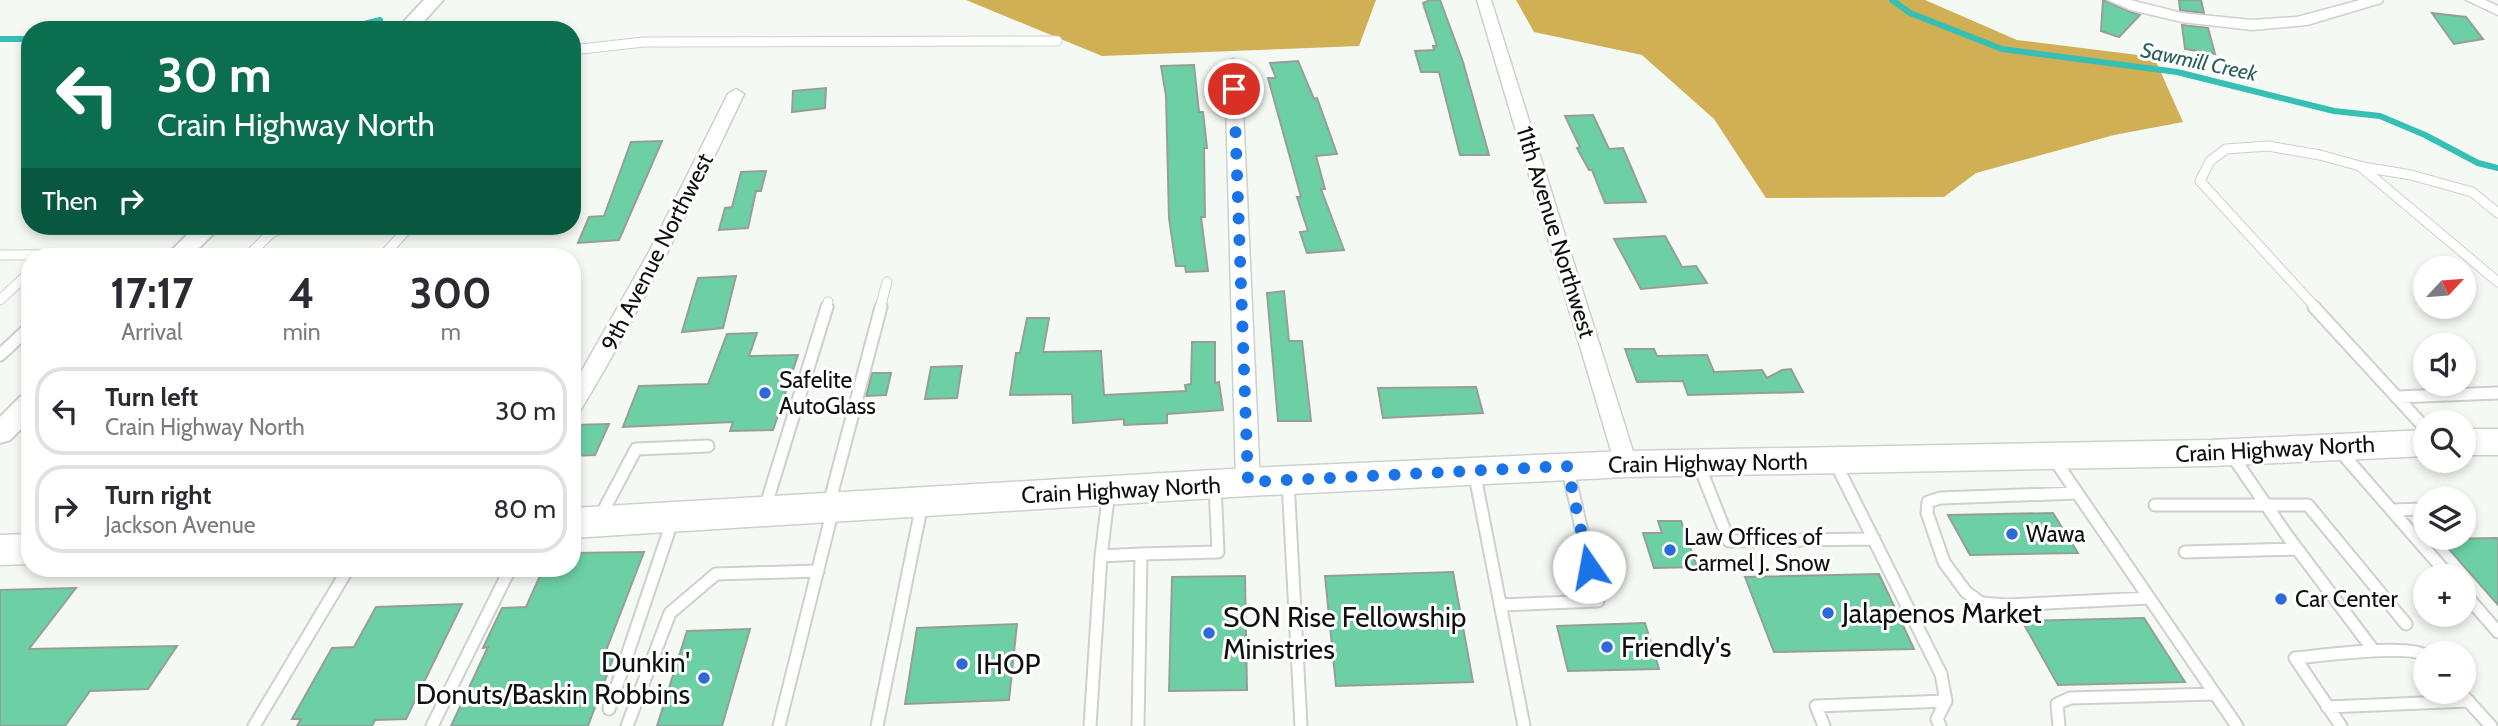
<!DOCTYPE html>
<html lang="en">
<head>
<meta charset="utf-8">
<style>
	:root { --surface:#fff; --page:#f2f2f3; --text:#2b2b33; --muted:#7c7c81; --line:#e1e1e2 }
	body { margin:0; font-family:Cabin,sans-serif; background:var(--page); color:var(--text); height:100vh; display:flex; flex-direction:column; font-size:26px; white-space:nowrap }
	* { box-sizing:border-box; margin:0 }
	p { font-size:23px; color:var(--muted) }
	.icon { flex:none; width:38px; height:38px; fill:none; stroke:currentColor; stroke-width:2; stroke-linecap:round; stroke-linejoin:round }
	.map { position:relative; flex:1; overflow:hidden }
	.sheet { position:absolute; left:21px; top:248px; width:560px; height:329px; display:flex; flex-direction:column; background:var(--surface); border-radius:28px; box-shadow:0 4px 10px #0003 }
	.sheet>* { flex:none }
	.hud { position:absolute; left:21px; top:21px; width:560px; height:214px; border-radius:28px; box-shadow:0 4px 10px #0003; background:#0b6e4f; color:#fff; overflow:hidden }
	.needle { width:46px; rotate:64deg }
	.controls { position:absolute; left:2413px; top:256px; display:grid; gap:14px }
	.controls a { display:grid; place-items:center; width:63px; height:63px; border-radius:50%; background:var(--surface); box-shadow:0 4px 10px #0003; font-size:35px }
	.pin { position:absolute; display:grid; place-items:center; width:60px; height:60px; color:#fff; margin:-30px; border:4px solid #fff; border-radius:50%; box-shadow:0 2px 7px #0007 }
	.me { position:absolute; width:77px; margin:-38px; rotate:348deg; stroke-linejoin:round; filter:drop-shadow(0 0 5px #0008) }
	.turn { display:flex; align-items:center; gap:24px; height:147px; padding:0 21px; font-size:32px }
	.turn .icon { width:91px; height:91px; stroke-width:2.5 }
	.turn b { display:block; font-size:49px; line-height:60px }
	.then { display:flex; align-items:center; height:66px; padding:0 21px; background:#0003; gap:14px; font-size:26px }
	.eta { display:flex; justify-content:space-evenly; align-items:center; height:119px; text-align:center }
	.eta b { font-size:42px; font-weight:700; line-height:49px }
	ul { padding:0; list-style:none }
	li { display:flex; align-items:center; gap:21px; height:88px; margin:0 14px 10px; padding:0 7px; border:4px solid var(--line); border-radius:28px }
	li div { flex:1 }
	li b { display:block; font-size:26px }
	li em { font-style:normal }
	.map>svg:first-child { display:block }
	.forest { fill:#d0af55 }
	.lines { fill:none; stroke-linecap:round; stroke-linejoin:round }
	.stream { stroke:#35bfb5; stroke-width:6 }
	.building { fill:#6cd0a4; stroke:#979e9a; stroke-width:2 }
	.service-far1-casing { stroke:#cdd1cc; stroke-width:11 }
	.service-casing { stroke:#cdd1cc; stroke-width:15 }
	.minor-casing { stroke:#cdd1cc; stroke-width:3 }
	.tertiary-casing { stroke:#cdd1cc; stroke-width:4 }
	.primary-casing { stroke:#cdd1cc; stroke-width:3 }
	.service-far1 { stroke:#fff; stroke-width:9 }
	.service { stroke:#fff; stroke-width:11 }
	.minor { fill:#fff; fill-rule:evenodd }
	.tertiary { fill:#fff; fill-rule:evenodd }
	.primary { fill:#fff; fill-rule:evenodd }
	.route { stroke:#1a73e8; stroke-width:12; stroke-dasharray:0 21.6 }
	.poi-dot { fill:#2e69d7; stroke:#fff; stroke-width:2.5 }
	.labels { text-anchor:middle; stroke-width:6; stroke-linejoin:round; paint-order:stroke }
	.far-water-label { font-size:21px; font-style:italic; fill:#29605b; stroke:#fff }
	.street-label { font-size:23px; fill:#0f110f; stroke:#fff }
	.poi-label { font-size:23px; fill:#0f110f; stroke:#fff; text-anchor:start }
	.near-poi-label { font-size:28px; fill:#0f110f; stroke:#fff; text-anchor:start }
</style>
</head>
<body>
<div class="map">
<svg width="2498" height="726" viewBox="0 0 2498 726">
	<rect width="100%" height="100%" fill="#f5f9f3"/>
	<path class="forest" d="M966,0H1376L1359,46L1102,56Z
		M1516,0H1925L2017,40L2154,57L2183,122L2114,135L1976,173L1944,197L1766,198L1714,119L1642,55L1534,32Z"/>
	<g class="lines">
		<path class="stream" d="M1892,0L1910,13L2002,49L2177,72L2334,111L2380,116L2425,135L2478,163L2498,168
			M341,30L380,20
			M0,39H30"/>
	</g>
	<path class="building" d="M1430,0H1440L1463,62L1489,155H1460L1439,72H1421L1415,51L1434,50L1433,46H1437L1423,3Z
		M2103,0L2130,12L2140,15L2119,37L2101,31Z
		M2179,0H2201L2204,13L2180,10Z
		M2432,13L2466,17L2483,39L2454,44Z
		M2182,25L2208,28L2215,54L2185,49Z
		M1298,61L1314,99L1317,98L1337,154L1316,156L1325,189H1321L1344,250L1307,253L1300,232L1308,231L1297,197H1301L1268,78H1276L1270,63Z
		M1194,65L1199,112H1203L1207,148H1204L1205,217H1201L1208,271L1186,272L1185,266H1176L1169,218L1166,96L1161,66Z
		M826,88L825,108L792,112L793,91Z
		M1593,115L1609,149L1623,148L1646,202L1605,203L1592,170H1589L1577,148L1580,147L1565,116Z
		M662,141L619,240L578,243L589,217L604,216L631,142Z
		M766,171L761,191H756L748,228L719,230L725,208L732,207L741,172Z
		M1665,236L1682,267L1696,266L1707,283L1641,289L1614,239Z
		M736,276L723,328L682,332L698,278Z
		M1284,291L1289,341H1302L1311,421H1278L1267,293Z
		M1027,318H1049L1043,352L1101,351L1104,395L1186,391L1185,385L1191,384L1192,342H1215V383L1219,382L1223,410L1167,414V423L1124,425V419L1073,423L1072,394L1010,395L1016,353H1020Z
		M757,333L749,356L798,355L773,430L730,431L733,422L623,427L639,386L708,384L727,334Z
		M1625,349H1654L1657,356L1707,355L1714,372L1762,370L1767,378L1782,370L1791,369L1803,392L1688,395L1683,381L1637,382Z
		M962,366L957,398L925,399L931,367Z
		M872,373H891L886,395L866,396Z
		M1476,387L1483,413L1383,418L1378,388Z
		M609,424L595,455L572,456V425Z
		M2053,513L2078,553L1970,555L1948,515Z
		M1658,521H1681L1697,567L1654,568L1643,533H1662Z
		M2498,538V605L2440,539Z
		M644,552L604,656H614L588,726H451L488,647L483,648L502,608L526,607L543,569H572V553Z
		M1453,572L1473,682L1336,686L1325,576Z
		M1879,574L1914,649L1774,652L1745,577Z
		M1245,576L1247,690L1169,691L1172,577Z
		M76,588L29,649L177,646L148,689L90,691L65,726H0V590Z
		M462,604L406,719L375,720L372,726H297L301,719H292L332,648L354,647L376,607Z
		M2144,618L2185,682L2058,685L2022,621Z
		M1645,623L1659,669L1568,671L1557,626Z
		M1017,624L1009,700L905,704L917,628Z
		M750,629L722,726H657L687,631Z"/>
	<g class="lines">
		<defs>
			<path id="service-far1" d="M572,50L644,42L1057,41
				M2363,167L2411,175L2472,192L2498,213
				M0,255L180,254L298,257
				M247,257L271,233L288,226
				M382,257L410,226
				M0,300L30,272
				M826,308L828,302
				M880,308L887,282
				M2316,308L2200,181L2210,161L2226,149L2268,146L2320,155L2360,166L2498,282"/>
			<path id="service" d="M2314,307L2426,429
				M0,355L30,327
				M2396,397L2498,393
				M2340,451L2449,576
				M2231,454L2286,534L2374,651
				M2054,459L2237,726
				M1834,460L1941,674L1946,701L1937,719L1940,726
				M1699,465L1729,541L1874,539
				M1474,471L1524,726
				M30,476V482
				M1288,481L1301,726
				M2077,493L1940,498L1928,502L1927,513L1944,562L1966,592L1981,603L2007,605L2149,598
				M829,504L881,307
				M2155,505H2308L2406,624
				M765,508L827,307
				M2392,510L2426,509
				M599,519L636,449L708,446
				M2185,552L2297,549
				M1101,556L1141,554
				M2464,593L2498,632
				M1500,605L1598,601L1567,466
				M2459,691L2491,726
				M2327,707L2469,701
				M609,709L673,519
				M254,726L348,569
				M432,726L510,569
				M627,726L670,613L716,574L818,571
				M779,726L833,509
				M877,726L922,504
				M1090,726L1101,556L1109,491
				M1138,726L1141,554L1218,552L1215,485
				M1824,726L1816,706L1946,701
				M2059,726L2057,704L2070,698L2215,694
				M2341,726L2295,658C2319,656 2411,643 2426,656"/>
			<path id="minor" d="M1477,0H1491L1637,464L1634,470L1626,472L1618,470L1615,464Z
				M2108,0H2130L2182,13L2252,20L2297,17L2360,0H2383L2381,3L2307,25L2252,30L2182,22L2131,10Z
				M2466,0H2485L2498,6V15Z
				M1233,59L1241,64L1260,482L1256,488L1248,490L1240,488L1236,482L1225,64Z
				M736,89L744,94C693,202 642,309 580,411L572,413V388L649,252L728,94Z"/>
			<path id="tertiary" d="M424,0H443L416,30H396Z
				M196,226H221L190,257H165Z
				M30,394V420L10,440L0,443V417L20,397Z"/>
			<path id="primary" d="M2464,429H2498V455H2464Z
				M2426,430V456L2211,466L1626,477L1248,496L572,538V508L1248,468L1626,451L2211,440Z
				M30,534V564L0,565V535Z"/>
		</defs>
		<use href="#service-far1" class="service-far1-casing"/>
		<use href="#service" class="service-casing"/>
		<use href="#minor" class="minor-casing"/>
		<use href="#tertiary" class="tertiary-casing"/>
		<use href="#primary" class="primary-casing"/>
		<use href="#service-far1" class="service-far1"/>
		<use href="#service" class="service"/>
		<use href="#minor" class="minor"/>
		<use href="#tertiary" class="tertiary"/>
		<use href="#primary" class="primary"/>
	</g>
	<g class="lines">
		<path class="route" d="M1234,89L1248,482L1567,466L1589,567"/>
	</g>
	<g class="poi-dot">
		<circle cx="765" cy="393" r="7"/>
		<circle cx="2012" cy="534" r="7"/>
		<circle cx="1670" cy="550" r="7"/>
		<circle cx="2281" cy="599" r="7"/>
		<circle cx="1828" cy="613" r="7"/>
		<circle cx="1209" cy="633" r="7"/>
		<circle cx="1607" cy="647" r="7"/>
		<circle cx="962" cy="664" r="7"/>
		<circle cx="704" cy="678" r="7"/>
	</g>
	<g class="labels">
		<g class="far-water-label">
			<text transform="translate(2199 62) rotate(12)" y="7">Sawmill Creek</text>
		</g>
		<g class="street-label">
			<text transform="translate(1556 232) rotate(73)" y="8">11th Avenue Northwest</text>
			<text transform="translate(657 252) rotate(-63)" y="8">9th Avenue Northwest</text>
			<text transform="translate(2275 449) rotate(-3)" y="8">Crain Highway North</text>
			<text transform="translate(1708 463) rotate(-1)" y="8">Crain Highway North</text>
			<text transform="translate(1121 490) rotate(-3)" y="8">Crain Highway North</text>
		</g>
		<g class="poi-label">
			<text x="779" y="388">Safelite<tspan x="779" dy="26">AutoGlass</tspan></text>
			<text x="2026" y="542">Wawa</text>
			<text x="1684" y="545">Law Offices of<tspan x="1684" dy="26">Carmel J. Snow</tspan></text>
			<text x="2295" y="607">Car Center</text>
		</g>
		<g class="near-poi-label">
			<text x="1842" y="623">Jalapenos Market</text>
			<text x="1223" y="627">SON Rise Fellowship<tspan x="1223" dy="32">Ministries</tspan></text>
			<text x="1621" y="657">Friendly's</text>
			<text x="690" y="672" text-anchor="end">Dunkin'<tspan x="690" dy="32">Donuts/Baskin Robbins</tspan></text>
			<text x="976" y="674">IHOP</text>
		</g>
	</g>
</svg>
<div class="controls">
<a><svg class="needle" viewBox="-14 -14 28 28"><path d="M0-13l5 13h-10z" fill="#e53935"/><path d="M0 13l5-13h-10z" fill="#7c7c81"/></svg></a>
<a><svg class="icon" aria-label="sound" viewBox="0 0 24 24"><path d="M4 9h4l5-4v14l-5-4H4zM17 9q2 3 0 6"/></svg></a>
<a><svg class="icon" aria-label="search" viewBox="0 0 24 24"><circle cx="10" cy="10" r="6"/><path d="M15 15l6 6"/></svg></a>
<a><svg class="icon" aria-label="layers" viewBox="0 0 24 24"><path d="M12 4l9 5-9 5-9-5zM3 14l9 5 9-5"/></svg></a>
<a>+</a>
<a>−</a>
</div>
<div class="pin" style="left:1234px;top:89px;background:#d93025"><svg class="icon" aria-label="arrive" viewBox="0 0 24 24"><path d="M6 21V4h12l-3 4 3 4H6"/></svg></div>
<svg class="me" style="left:1589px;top:567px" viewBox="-20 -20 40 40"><circle r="19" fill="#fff"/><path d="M0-13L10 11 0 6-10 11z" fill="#1a73e8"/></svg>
<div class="hud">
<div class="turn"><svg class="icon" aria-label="left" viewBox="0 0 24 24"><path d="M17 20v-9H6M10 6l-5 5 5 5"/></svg><div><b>30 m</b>Crain Highway North</div></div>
<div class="then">Then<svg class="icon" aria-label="right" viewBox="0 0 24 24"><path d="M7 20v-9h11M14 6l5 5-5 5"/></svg></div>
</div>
<section class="sheet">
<div class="eta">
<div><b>17:17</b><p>Arrival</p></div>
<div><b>4</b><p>min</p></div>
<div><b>300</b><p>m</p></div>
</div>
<ul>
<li><svg class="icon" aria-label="left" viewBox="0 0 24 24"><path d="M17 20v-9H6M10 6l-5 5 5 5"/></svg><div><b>Turn left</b><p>Crain Highway North</p></div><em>30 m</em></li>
<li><svg class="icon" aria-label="right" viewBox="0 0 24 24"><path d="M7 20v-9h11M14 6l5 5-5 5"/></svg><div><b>Turn right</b><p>Jackson Avenue</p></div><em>80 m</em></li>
</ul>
</section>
</div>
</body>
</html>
